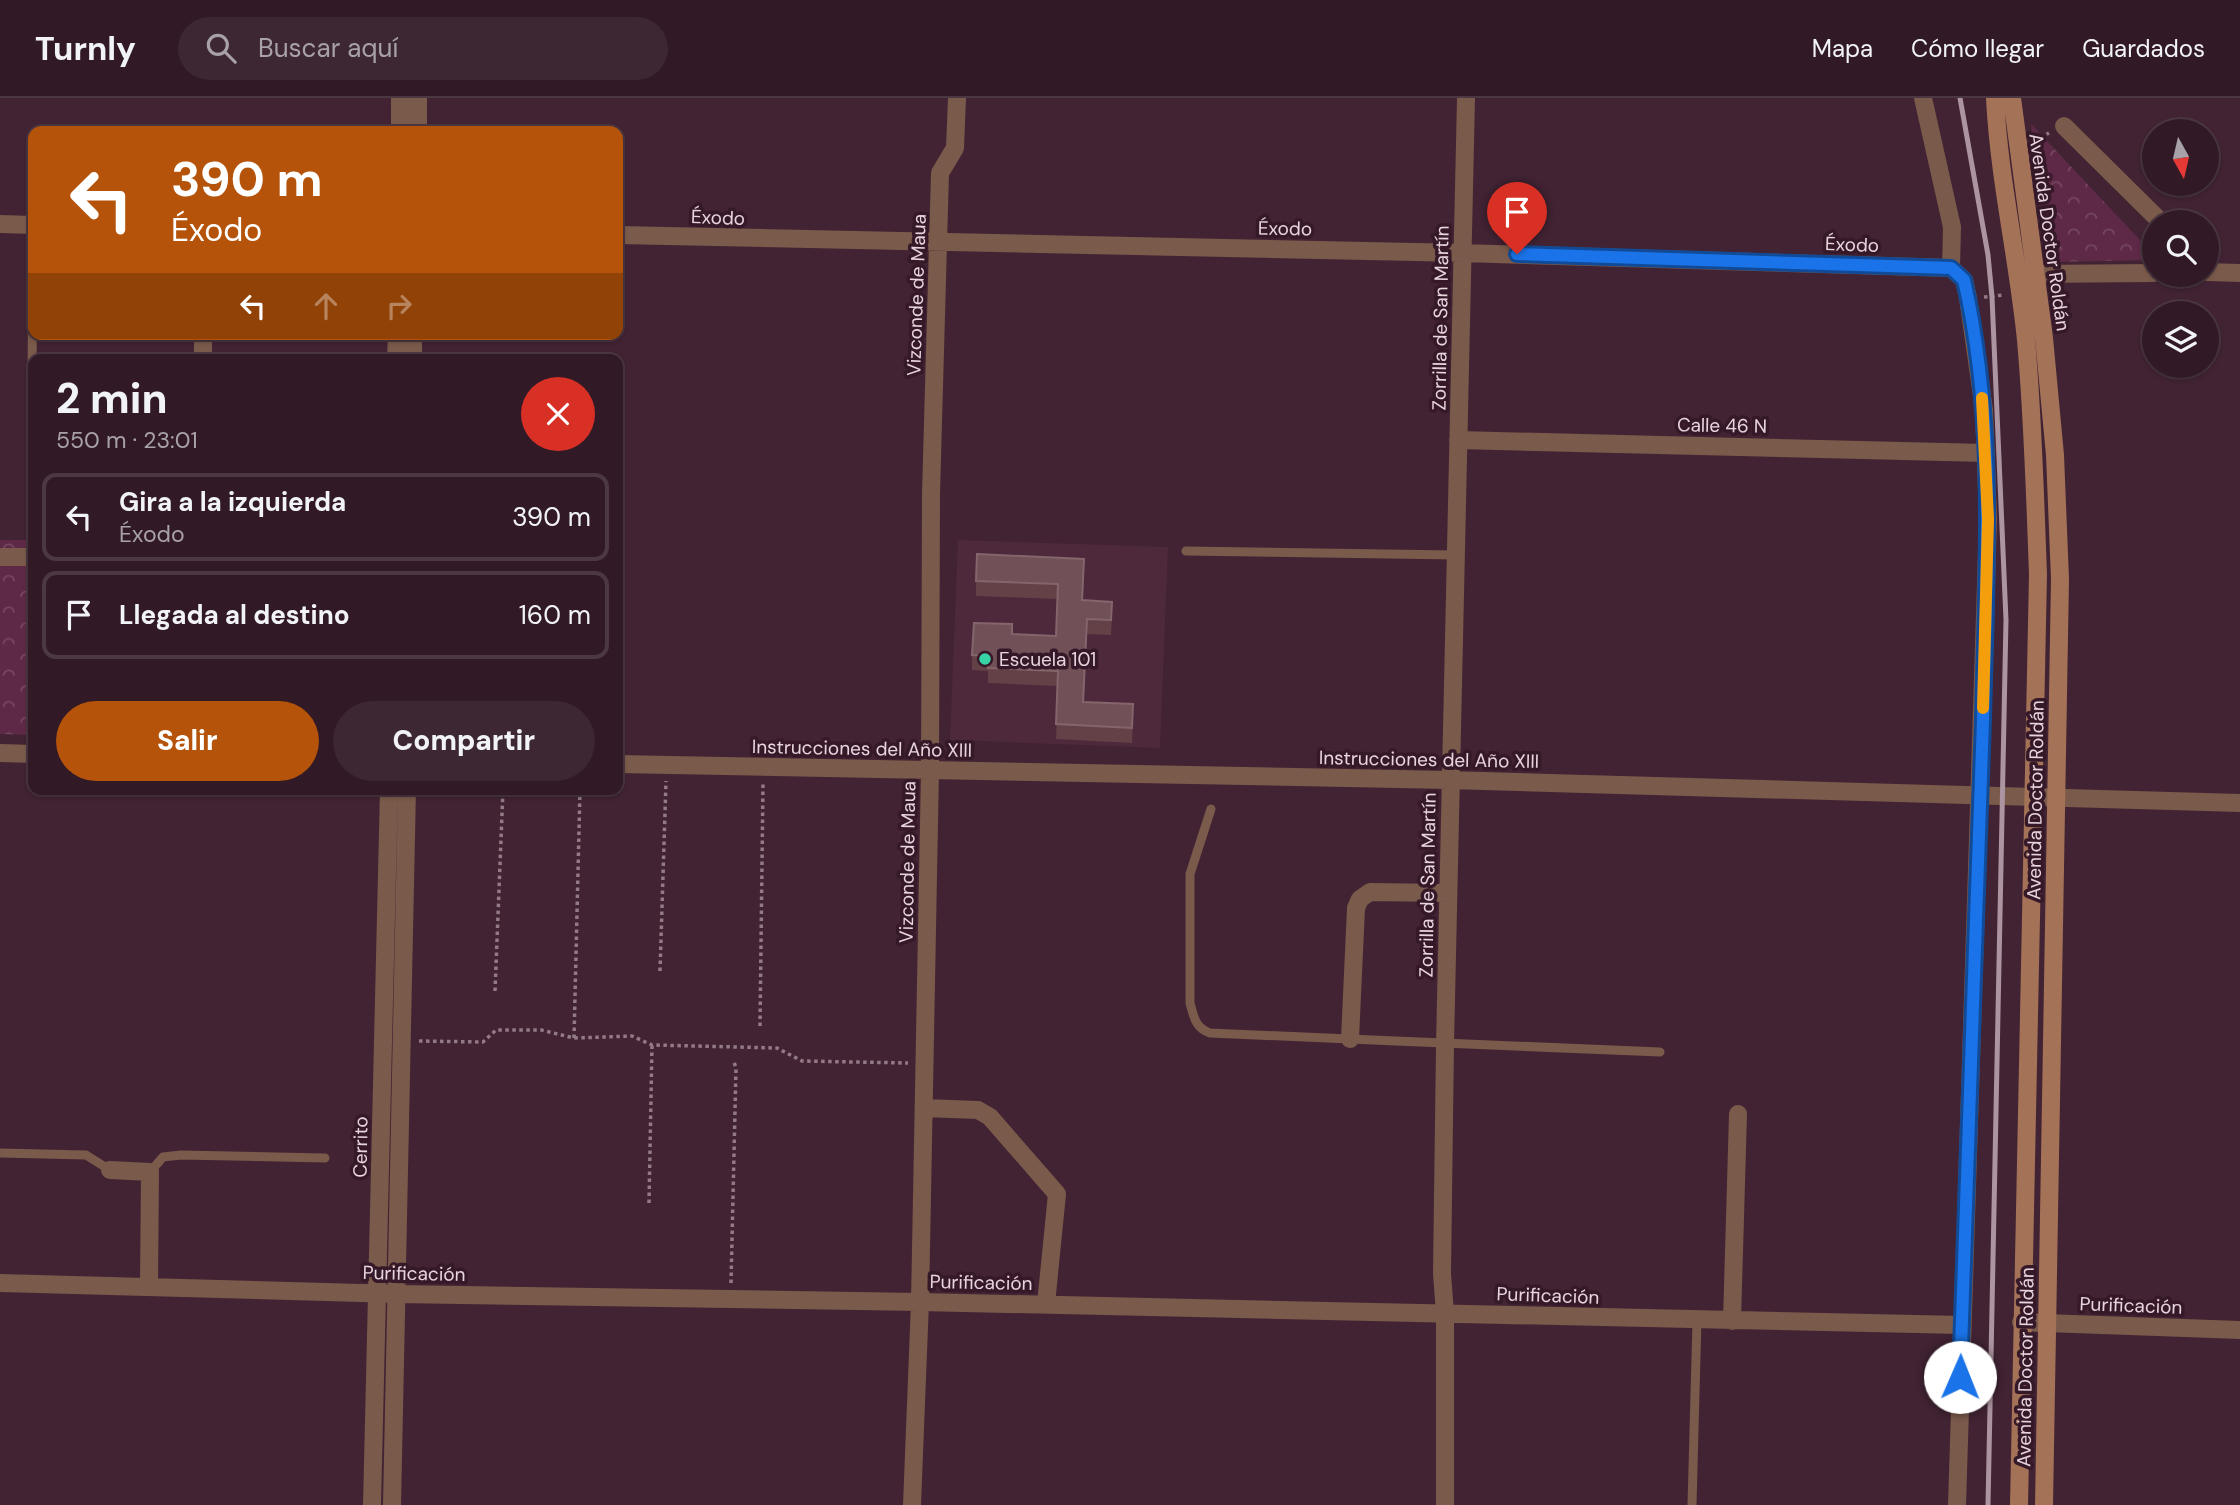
<!DOCTYPE html>
<html lang="es">
<head>
<meta charset="utf-8">
<style>
	:root { --surface:#311a26; --page:#3d2732; --text:#f1f3f6; --muted:#a8a1a7; --line:#4c3843; --accent:#b45309 }
	body { margin:0; font-family:"DM Sans",sans-serif; background:var(--page); color:var(--text); height:100vh; display:flex; flex-direction:column; font-size:26px; white-space:nowrap }
	* { box-sizing:border-box; margin:0 }
	p { font-size:23px; color:var(--muted) }
	.icon { flex:none; width:38px; height:38px; fill:none; stroke:currentColor; stroke-width:2; stroke-linecap:round; stroke-linejoin:round }
	.map { position:relative; flex:1; overflow:hidden }
	.panel { position:absolute; left:28px; top:256px; width:595px; height:441px; display:flex; flex-direction:column; background:var(--surface); border-radius:14px; box-shadow:0 2px 5px #0004,0 0 0 2px var(--line) }
	.panel>* { flex:none }
	.banner { position:absolute; left:28px; top:28px; width:595px; height:214px; border-radius:14px; box-shadow:0 2px 5px #0004,0 0 0 2px var(--line); background:#b45309; color:#fff; overflow:hidden }
	.needle { width:46px; rotate:172deg }
	.controls { position:absolute; left:2142px; top:21px; display:grid; gap:14px }
	.controls a { display:grid; place-items:center; width:77px; height:77px; border-radius:50%; background:var(--surface); box-shadow:0 2px 5px #0004,0 0 0 2px var(--line); font-size:35px }
	.pin { position:absolute; display:grid; place-items:center; width:60px; height:60px; color:#fff; margin:-72px -30px; border-radius:50% 50% 50% 0; rotate:-45deg; box-shadow:0 0 7px #0007 }
	.pin .icon { rotate:45deg }
	.me { position:absolute; width:77px; margin:-38px; rotate:1deg; stroke-linejoin:round; filter:drop-shadow(0 0 5px #0008) }
	.turn { display:flex; align-items:center; gap:24px; height:147px; padding:0 28px; font-size:32px }
	.turn .icon { width:91px; height:91px; stroke-width:2.5 }
	.turn b { display:block; font-size:49px; line-height:60px }
	.lanes { display:flex; align-items:center; height:66px; padding:0 28px; background:#0003; justify-content:center; gap:35px; direction:ltr }
	.lanes .off { opacity:.35 }
	.round { display:grid; place-items:center; flex:none; width:74px; height:74px; border-radius:37px; background:var(--page) }
	.head { display:flex; align-items:center; justify-content:space-between; height:119px; padding:0 28px }
	h1 { font-size:42px; font-weight:800; line-height:52px }
	.primary-button { display:flex; gap:14px; margin-top:auto; padding:14px 28px }
	.primary-button a { flex:1; height:80px; border-radius:42px; background:var(--accent); color:#fff; font-size:28px; font-weight:800; line-height:80px; text-align:center }
	.primary-button a+a { background:var(--page); color:var(--text) }
	ul { padding:0; list-style:none }
	li { display:flex; align-items:center; gap:21px; height:88px; margin:0 14px 10px; padding:0 14px; border:4px solid var(--line); border-radius:14px }
	li div { flex:1 }
	li b { display:block; font-size:26px }
	li em { font-style:normal }
	header { display:flex; align-items:center; gap:42px; box-sizing:border-box; height:98px; padding:0 35px; background:var(--surface); border-bottom:2px solid var(--line) }
	header strong { font-size:33px }
	nav { display:flex; gap:38px; margin-inline-start:auto; font-size:24px }
	.search { width:490px; height:63px; background:var(--page); display:flex; align-items:center; gap:18px; box-sizing:border-box; padding:0 24px; border-radius:38px; color:var(--muted); font-size:26px }
	.map>svg:first-child { display:block }
	.built { fill:#4e293c }
	.forest { fill:url(#forest-crowns) }
	.lines { fill:none; stroke-linecap:round; stroke-linejoin:round }
	.path { stroke:#937a87; stroke-width:3.5; stroke-dasharray:3.5 3.5; stroke-linecap:butt }
	.lane { stroke:#7a5a4a; stroke-width:9 }
	.street { stroke:#7a5a4a; stroke-width:18 }
	.secondary { stroke:#a47257; stroke-width:18 }
	.rail { stroke:#ac94a0; stroke-width:5 }
	.wall { fill:#634147 }
	.building { fill:#715157; stroke:#84656c; stroke-width:2 }
	.route-casing { stroke:#114b97; stroke-width:18 }
	.route { stroke:#1a73e8; stroke-width:12 }
	.slow { stroke:#f59e0b; stroke-width:12 }
	.poi-dot { fill:#37d4a6; stroke:#361929; stroke-width:2.5 }
	.labels { text-anchor:middle; stroke-width:7; stroke-linejoin:round; paint-order:stroke }
	.street-label { font-size:19px; fill:#e8d4dd; stroke:#361929 }
	.poi-label { font-size:19px; fill:#e8d4dd; stroke:#361929; text-anchor:start }
</style>
</head>
<body>
<header>
<strong>Turnly</strong>
<div class="search"><svg class="icon" aria-label="search" viewBox="0 0 24 24"><circle cx="10" cy="10" r="6"/><path d="M15 15l6 6"/></svg>Buscar aquí</div>
<nav><a>Mapa</a><a>Cómo llegar</a><a>Guardados</a></nav>
</header>
<div class="map">
<svg width="2240" height="1407" viewBox="0 0 2240 1407">
	<defs>
		<pattern id="forest-crowns" width="20" height="18" patternUnits="userSpaceOnUse" patternTransform="scale(1.75)"><rect width="20" height="18" fill="#5e2946"/><path d="M2 6a3 3 0 1 1 6 0M12 15a3 3 0 1 1 6 0" fill="none" stroke="#754760"/></pattern>
	</defs>
	<rect width="100%" height="100%" fill="#412333"/>
	<path class="built" d="M958,442L1168,449L1160,650L950,642Z"/>
	<path class="forest" d="M2031,26L2154,157V162L2054,164L2044,150Z
		M0,442H33V637L0,636Z"/>
	<g class="lines">
		<path class="path" d="M2035,38L2038,41L2049,35
			M1984,199L2004,197
			M660,873L666,683
			M495,893L503,691
			M760,928L763,685
			M574,940L580,691
			M419,943L483,944L496,932H541L574,940L632,938L652,947L777,950L802,963L908,965
			M649,1105L652,947
			M731,1185L736,970L734,964"/>
		<path class="lane" d="M31,402L33,155
			M1186,453L1455,457
			M1211,711L1190,776V905C1194,919 1195,930 1210,935C1360,941 1510,949 1660,954
			M0,1055L86,1057L110,1072
			M150,1074L163,1059L181,1057L325,1060
			M1692,1407L1697,1222"/>
		<path class="street" d="M1923,0L1952,129L1951,170
			M2064,28L2161,124
			M400,33V0
			M418,33V0
			M0,126L33,127
			M618,137L1463,155L1951,170
			M1951,170L1964,182L1968,200L1984,312L1988,421L1957,1407
			M2207,174L2240,175
			M2021,176L2154,175
			M203,261V236
			M396,261L397,236
			M413,261V236
			M1458,342L1986,355
			M0,459H33
			M0,655L33,656
			M618,666L1449,682L2240,705
			M1350,941L1356,810L1360,801L1370,794L1448,795
			M924,1010L978,1012L990,1019L1057,1096L1046,1206
			M110,1072L150,1074L149,1189
			M0,1185L397,1196L920,1204L1962,1227
			M1732,1223L1738,1016
			M2021,1224L2240,1232
			M372,1407L389,691
			M392,1407L407,691
			M912,1407L920,1204L930,672L931,396L940,75L955,50L957,0
			M1445,1407V1215L1442,1176L1445,947L1466,0"/>
		<path class="secondary" d="M1995,0C1999,81 2018,161 2026,242C2033,320 2035,398 2038,476L2019,1407
			M2012,0L2044,240L2055,357L2060,481L2044,1407"/>
		<path class="rail" d="M1960,0L1988,157L1992,199L2006,522L1988,1407"/>
	</g>
	<path class="wall" d="M1084,476L1083,503L1112,519L1111,537L1087,536L1084,604L1133,621L1132,645L1056,641L1058,588L988,585V573L972,572V557L1012,536L1056,538L1058,501L976,498V483Z"/>
	<path class="building" d="M977,456L1084,461L1082,502L1112,504L1111,522L1087,521L1083,604L1133,606L1132,630L1056,626L1058,573L988,570V558L972,557L974,525L1012,526V536L1056,538L1058,486L976,483Z"/>
	<g class="lines">
		<defs>
			<path id="route" d="M1517,156L1951,170L1964,182C1997,326 1986,476 1983,622C1977,841 1966,1060 1960,1279"/>
		</defs>
		<use href="#route" class="route-casing"/>
		<use href="#route" class="route"/>
		<path class="slow" d="M1982,300L1988,421L1983,610"/>
	</g>
	<circle class="poi-dot" cx="985" cy="561" r="7"/>
	<g class="labels">
		<g class="street-label">
			<text transform="translate(718 119) rotate(2)" y="7">Éxodo</text>
			<text transform="translate(1285 130) rotate(1)" y="7">Éxodo</text>
			<text transform="translate(2050 134) rotate(82)" y="7">Avenida Doctor Roldán</text>
			<text transform="translate(1852 146) rotate(2)" y="7">Éxodo</text>
			<text transform="translate(916 197) rotate(-88)" y="7">Vizconde de Maua</text>
			<text transform="translate(1440 220) rotate(-89)" y="7">Zorrilla de San Martín</text>
			<text transform="translate(1722 327) rotate(1)" y="7">Calle 46 N</text>
			<text transform="translate(862 650) rotate(1)" y="7">Instrucciones del Año XIII</text>
			<text transform="translate(1429 661) rotate(1)" y="7">Instrucciones del Año XIII</text>
			<text transform="translate(2035 702) rotate(-89)" y="7">Avenida Doctor Roldán</text>
			<text transform="translate(907 764) rotate(-89)" y="7">Vizconde de Maua</text>
			<text transform="translate(1427 787) rotate(-89)" y="7">Zorrilla de San Martín</text>
			<text transform="translate(360 1049) rotate(-89)" y="7">Cerrito</text>
			<text transform="translate(414 1175) rotate(1)" y="7">Purificación</text>
			<text transform="translate(981 1184) rotate(1)" y="7">Purificación</text>
			<text transform="translate(1548 1197) rotate(2)" y="7">Purificación</text>
			<text transform="translate(2131 1207) rotate(2)" y="7">Purificación</text>
			<text transform="translate(2025 1269) rotate(-89)" y="7">Avenida Doctor Roldán</text>
		</g>
		<g class="poi-label">
			<text x="999" y="568">Escuela 101</text>
		</g>
	</g>
</svg>
<div class="controls">
<a><svg class="needle" viewBox="-14 -14 28 28"><path d="M0-13l5 13h-10z" fill="#e53935"/><path d="M0 13l5-13h-10z" fill="#a8a1a7"/></svg></a>
<a><svg class="icon" aria-label="search" viewBox="0 0 24 24"><circle cx="10" cy="10" r="6"/><path d="M15 15l6 6"/></svg></a>
<a><svg class="icon" aria-label="layers" viewBox="0 0 24 24"><path d="M12 4l9 5-9 5-9-5zM3 14l9 5 9-5"/></svg></a>
</div>
<div class="pin" style="left:1517px;top:156px;background:#d93025"><svg class="icon" aria-label="arrive" viewBox="0 0 24 24"><path d="M6 21V4h12l-3 4 3 4H6"/></svg></div>
<svg class="me" style="left:1960px;top:1279px" viewBox="-20 -20 40 40"><circle r="19" fill="#fff"/><path d="M0-13L10 11 0 6-10 11z" fill="#1a73e8"/></svg>
<div class="banner">
<div class="turn"><svg class="icon" aria-label="left" viewBox="0 0 24 24"><path d="M17 20v-9H6M10 6l-5 5 5 5"/></svg><div><b>390 m</b>Éxodo</div></div>
<div class="lanes"><svg class="icon" aria-label="left" viewBox="0 0 24 24"><path d="M17 20v-9H6M10 6l-5 5 5 5"/></svg><svg class="icon off" aria-label="ahead" viewBox="0 0 24 24"><path d="M12 20V5M6 11l6-6 6 6"/></svg><svg class="icon off" aria-label="right" viewBox="0 0 24 24"><path d="M7 20v-9h11M14 6l5 5-5 5"/></svg></div>
</div>
<section class="panel">
<div class="head"><div><h1>2 min</h1><p>550 m · 23:01</p></div><a class="round" style="background:#d93025;color:#fff"><svg class="icon" aria-label="close" viewBox="0 0 24 24"><path d="M6 6l12 12M18 6L6 18"/></svg></a></div>
<ul>
<li><svg class="icon" aria-label="left" viewBox="0 0 24 24"><path d="M17 20v-9H6M10 6l-5 5 5 5"/></svg><div><b>Gira a la izquierda</b><p>Éxodo</p></div><em>390 m</em></li>
<li><svg class="icon" aria-label="arrive" viewBox="0 0 24 24"><path d="M6 21V4h12l-3 4 3 4H6"/></svg><div><b>Llegada al destino</b></div><em>160 m</em></li>
</ul>
<div class="primary-button"><a>Salir</a><a>Compartir</a></div>
</section>
</div>
</body>
</html>
